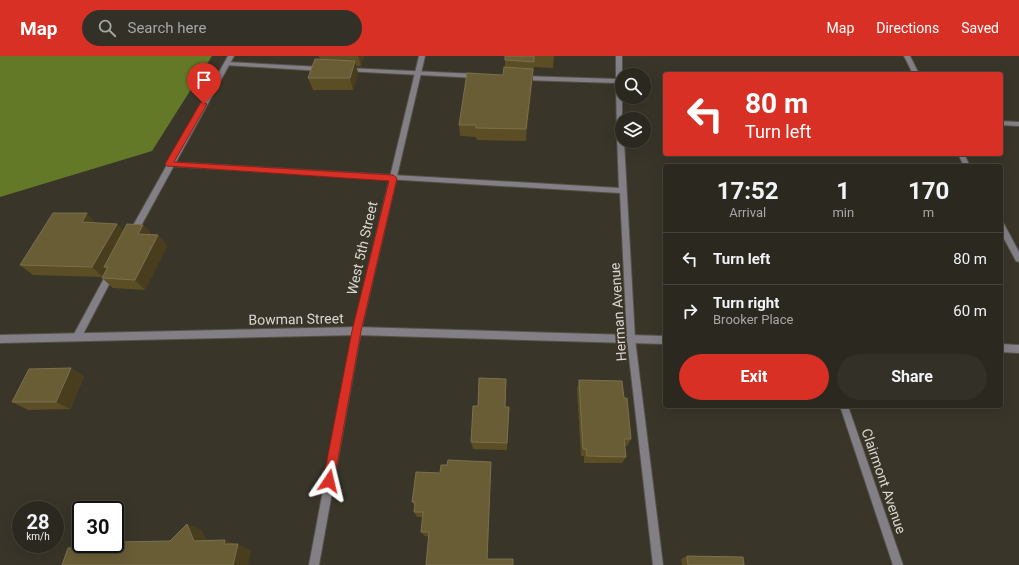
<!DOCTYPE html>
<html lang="en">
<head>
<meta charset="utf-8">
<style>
	:root { --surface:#2b281f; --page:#333028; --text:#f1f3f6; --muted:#a6a6a4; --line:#47443d; --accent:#d93025 }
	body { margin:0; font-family:Roboto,sans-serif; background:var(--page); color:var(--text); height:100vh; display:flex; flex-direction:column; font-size:15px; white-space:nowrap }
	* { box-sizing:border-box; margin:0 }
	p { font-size:13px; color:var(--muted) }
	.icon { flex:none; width:22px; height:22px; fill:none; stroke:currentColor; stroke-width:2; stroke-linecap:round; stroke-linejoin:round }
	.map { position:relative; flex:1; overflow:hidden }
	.side { position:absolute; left:663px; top:108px; width:340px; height:244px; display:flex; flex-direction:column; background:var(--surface); border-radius:4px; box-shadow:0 4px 16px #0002,0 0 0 1px var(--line) }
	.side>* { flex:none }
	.top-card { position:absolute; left:663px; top:16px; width:340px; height:84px; border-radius:4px; box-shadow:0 4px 16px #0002,0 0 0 1px var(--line); background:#d93025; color:#fff; overflow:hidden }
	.controls { position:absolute; left:615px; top:12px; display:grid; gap:8px }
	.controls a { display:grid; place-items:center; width:36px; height:36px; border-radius:50%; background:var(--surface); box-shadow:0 4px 16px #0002,0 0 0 1px var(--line); font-size:20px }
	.speed { position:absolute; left:12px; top:445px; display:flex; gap:8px; font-size:20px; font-weight:700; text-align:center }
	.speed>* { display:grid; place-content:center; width:52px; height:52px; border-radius:50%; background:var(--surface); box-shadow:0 4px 16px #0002,0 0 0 1px var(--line); line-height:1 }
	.speed small { font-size:10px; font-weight:400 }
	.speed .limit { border:2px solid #111; border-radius:6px; background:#fff; color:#111 }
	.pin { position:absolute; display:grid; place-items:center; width:34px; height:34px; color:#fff; margin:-41px -17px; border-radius:50% 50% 50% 0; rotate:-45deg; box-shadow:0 0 4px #0007 }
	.pin .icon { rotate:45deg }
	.me { position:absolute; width:44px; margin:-22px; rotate:10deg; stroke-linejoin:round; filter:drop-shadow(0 0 3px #0008) }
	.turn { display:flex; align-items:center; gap:14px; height:84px; padding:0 16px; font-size:18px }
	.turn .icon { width:52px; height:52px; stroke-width:2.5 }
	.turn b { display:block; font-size:28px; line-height:34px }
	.eta { display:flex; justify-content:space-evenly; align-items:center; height:68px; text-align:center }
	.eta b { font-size:24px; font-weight:700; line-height:28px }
	.action { display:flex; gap:8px; margin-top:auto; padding:8px 16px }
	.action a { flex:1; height:46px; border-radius:24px; background:var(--accent); color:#fff; font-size:16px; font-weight:700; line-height:46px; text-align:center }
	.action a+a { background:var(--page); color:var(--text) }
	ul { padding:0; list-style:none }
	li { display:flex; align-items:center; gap:12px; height:52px; padding:0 16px; border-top:1px solid var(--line) }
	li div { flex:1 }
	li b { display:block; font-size:15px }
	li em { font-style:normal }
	header { display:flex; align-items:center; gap:24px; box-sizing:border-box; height:56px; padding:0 20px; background:var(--accent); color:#fff }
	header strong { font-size:19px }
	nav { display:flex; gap:22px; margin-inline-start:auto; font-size:14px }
	.search { width:280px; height:36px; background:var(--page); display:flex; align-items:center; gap:10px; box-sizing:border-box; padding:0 14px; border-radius:22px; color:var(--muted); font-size:15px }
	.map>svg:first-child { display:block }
	.forest { fill:#647928 }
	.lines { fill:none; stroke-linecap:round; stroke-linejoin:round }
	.service-casing { stroke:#565247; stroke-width:2 }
	.minor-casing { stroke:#565247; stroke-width:2 }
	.tertiary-casing { stroke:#565247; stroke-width:2 }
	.service { fill:#828086; fill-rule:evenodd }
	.minor { fill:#828086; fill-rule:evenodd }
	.tertiary { fill:#828086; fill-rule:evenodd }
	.wall { fill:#5c4e24 }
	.shaded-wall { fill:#483e1e }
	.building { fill:#695d36; stroke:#7b704e }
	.route { fill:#d93025; stroke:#8d1f18 }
	.labels { text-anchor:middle; stroke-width:4; stroke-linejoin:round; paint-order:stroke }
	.street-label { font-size:14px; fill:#dad7d0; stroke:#393529 }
</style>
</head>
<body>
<header>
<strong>Map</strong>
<div class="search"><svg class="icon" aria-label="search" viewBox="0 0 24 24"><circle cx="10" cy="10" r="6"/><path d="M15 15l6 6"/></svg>Search here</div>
<nav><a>Map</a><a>Directions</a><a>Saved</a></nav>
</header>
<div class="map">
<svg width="1019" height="509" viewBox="0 0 1019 509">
	<rect width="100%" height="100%" fill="#393529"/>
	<path class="forest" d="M0,0H212L152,95L0,141Z"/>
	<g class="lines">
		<defs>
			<path id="service" d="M616,0H622V85H624L635,283L663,509H653L627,283L620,137L169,110L166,108L169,106L619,132L617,80L616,27L523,24L520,22L523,20L616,23Z
				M904,0H910L919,18H913Z
				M227,6L321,11L324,13L321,15L225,9V7Z
				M347,12L477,18L480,20L477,22L345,15V13Z
				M1001,65L1019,66V70L1001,69Z
				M958,98H964L970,110H964Z
				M1001,167L1004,168L1019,196V206L1016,205L1001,177Z"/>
			<path id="minor" d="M228,0H234L136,179H130L129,177L130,175Z
				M419,0H425L361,275L319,509H309L353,275Z
				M111,214L114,215L115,217L80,284L77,285L74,284L73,281L74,278L108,215Z
				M840,350H848L903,509H893Z"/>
			<path id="tertiary" d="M357,271L665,280V288L357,279L0,287V279Z
				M1001,288L1019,289V297L1001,296Z"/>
		</defs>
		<use href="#service" class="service-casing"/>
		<use href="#minor" class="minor-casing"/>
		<use href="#tertiary" class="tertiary-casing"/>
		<use href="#service" class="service"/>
		<use href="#minor" class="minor"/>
		<use href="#tertiary" class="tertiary"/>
	</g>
	<path class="wall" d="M319,0H364L361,10H356L358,17L353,34H313L308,22L320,4Z
		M505,0H554L553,12L534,11L526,85L477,84L476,81L460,80L459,69L503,19L505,11Z
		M96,167L117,168L123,175L143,169L151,178L158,179L167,190L145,234L113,232L102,222L103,221L33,219L20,209Z
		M71,312L84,321L70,353L28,354L12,346Z
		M506,323L505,351H509L507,394L473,393L471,386L478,350Z
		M579,324L624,342L631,383L627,390H625L626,401L622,407H584V400H581L577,333Z
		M491,413L426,509L429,481L425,480L421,476L423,461H417L414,456L415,450L412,446L440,417Z
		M687,500L744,509H682L681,503Z"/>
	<path class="shaded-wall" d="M358,0H364L361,10Z
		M355,5L358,17L353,34L350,22Z
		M533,13V25L526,85V73Z
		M87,157L98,169L82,166Z
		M117,168L127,179L104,211L107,214L103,221L92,211Z
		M143,169L152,180L138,178Z
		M158,179L167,190L145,234L135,224Z
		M71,312L84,321L70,353L56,346Z
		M509,351V359L507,394V387Z
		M491,406V413L488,506L487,503Z
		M187,468L202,474L209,490L194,485Z
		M225,484L238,489V488L251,494L248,509H233L224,488Z"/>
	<path class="building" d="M505,0H534V6L505,4Z
		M315,3L355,5L350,22H308Z
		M504,11L533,13L526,73L476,72V69H459L467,17L503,19Z
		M53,157H87L82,166L117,168L92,211L20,209Z
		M127,168L143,169L138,178L158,179L135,224L102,222L108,211H104Z
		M1001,200L1004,206H1001Z
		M71,312L56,346H12L29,313Z
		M479,322L506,323L505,351H509L507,387L471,386L473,350H478Z
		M579,324L622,325L624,342H627L631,383H624L626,401L587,400L586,393H583Z
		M448,404L491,406L487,503H513V509H426L429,476H421L423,456H414L415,446H412L416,416L440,417L441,409H447Z
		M187,468L194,485L225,484L224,488H238L233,509H62L68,492H86L87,488H115V486L170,485Z
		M687,500L743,501L744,509H688Z"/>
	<path class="route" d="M201,46L207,48L174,106L393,119L397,122L361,275L334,425L333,429L329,431L325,429L323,425L352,275L389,125L167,110L165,108Z"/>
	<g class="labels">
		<g class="street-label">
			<text transform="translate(362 192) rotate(-77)" y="5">West 5th Street</text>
			<text transform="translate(618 256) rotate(-94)" y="5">Herman Avenue</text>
			<text transform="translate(296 263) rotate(-1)" y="5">Bowman Street</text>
			<text transform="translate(884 425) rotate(71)" y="5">Clairmont Avenue</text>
		</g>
	</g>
</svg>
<div class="controls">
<a><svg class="icon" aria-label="search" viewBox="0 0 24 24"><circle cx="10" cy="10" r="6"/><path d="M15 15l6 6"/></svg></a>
<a><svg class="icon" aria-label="layers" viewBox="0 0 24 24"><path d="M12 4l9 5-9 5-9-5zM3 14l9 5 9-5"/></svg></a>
</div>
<div class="speed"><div>28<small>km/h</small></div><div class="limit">30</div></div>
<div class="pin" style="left:204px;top:48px;background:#d93025"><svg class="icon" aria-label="arrive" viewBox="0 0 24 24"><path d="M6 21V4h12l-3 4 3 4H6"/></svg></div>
<svg class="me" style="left:329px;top:425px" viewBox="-20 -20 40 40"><path d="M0-17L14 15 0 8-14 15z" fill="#d93025" stroke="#fff" stroke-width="4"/></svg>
<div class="top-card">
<div class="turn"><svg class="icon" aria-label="left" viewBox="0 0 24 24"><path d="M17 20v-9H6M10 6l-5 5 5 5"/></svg><div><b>80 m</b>Turn left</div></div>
</div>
<section class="side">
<div class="eta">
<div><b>17:52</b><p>Arrival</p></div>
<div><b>1</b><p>min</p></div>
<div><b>170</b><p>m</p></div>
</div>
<ul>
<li><svg class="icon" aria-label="left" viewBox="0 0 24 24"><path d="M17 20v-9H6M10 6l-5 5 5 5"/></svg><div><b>Turn left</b></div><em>80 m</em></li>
<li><svg class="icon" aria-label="right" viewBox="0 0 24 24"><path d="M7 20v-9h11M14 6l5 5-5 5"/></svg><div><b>Turn right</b><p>Brooker Place</p></div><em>60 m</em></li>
</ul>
<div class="action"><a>Exit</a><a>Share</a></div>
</section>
</div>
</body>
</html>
